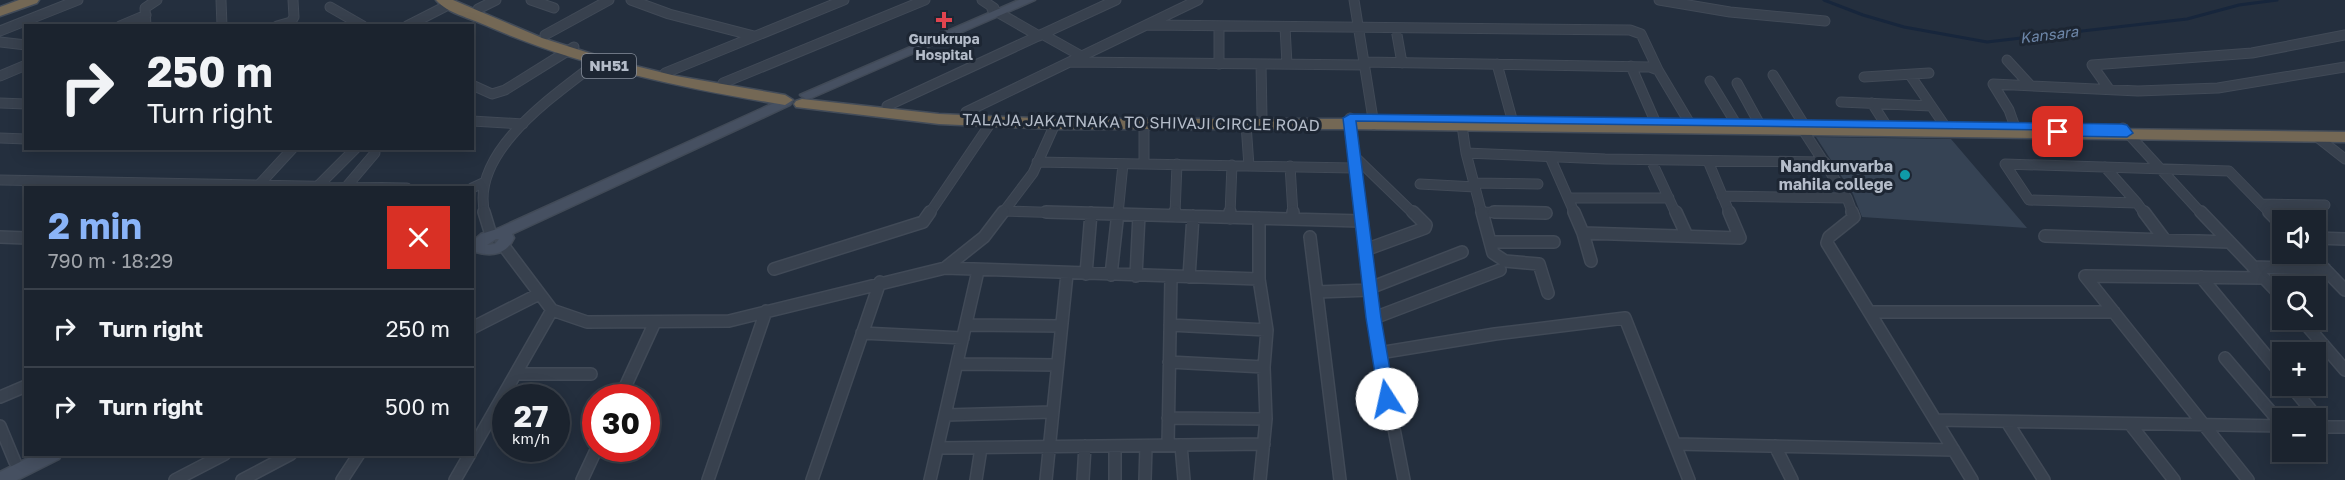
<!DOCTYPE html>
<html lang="en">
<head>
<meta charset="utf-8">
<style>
	:root { --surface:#1b232e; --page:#242b36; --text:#f1f3f6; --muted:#a0a4aa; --line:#39404a; --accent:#8ab4f8 }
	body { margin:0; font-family:"Golos Text",sans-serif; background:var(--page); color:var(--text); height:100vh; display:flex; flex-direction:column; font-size:22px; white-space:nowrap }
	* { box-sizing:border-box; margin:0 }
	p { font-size:20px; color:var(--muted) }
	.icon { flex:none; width:33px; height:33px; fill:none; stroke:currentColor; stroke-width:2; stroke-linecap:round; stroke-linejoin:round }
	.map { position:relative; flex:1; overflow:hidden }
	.side { position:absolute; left:24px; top:186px; width:450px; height:270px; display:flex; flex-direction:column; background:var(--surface); border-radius:0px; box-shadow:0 3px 15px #0003,0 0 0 2px var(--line) }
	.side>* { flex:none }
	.hud { position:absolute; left:24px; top:24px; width:450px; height:126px; border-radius:0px; box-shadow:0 3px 15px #0003,0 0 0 2px var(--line); background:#1b232e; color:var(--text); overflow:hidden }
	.controls { position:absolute; left:2272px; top:210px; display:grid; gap:12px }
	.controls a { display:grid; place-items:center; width:54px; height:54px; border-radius:0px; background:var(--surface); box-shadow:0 3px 15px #0003,0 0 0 2px var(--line); font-size:30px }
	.speed { position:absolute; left:492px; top:384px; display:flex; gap:12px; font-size:30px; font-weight:700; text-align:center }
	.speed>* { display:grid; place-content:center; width:78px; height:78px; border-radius:50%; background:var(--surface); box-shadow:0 3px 15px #0003,0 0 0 2px var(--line); line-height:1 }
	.speed small { font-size:15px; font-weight:400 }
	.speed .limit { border:9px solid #d22; background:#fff; color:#111 }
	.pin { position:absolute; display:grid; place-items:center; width:51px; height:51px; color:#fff; margin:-26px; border-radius:12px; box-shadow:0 3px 9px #0006 }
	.me { position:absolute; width:66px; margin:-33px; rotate:350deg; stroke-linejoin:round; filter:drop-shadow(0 0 4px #0008) }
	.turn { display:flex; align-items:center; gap:21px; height:126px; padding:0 24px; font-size:27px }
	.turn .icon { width:78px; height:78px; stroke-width:2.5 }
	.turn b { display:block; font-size:42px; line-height:51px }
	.round { display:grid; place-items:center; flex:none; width:63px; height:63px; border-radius:0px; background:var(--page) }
	.head { display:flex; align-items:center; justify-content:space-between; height:102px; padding:0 24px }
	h1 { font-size:36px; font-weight:700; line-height:45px; color:var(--accent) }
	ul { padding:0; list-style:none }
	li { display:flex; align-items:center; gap:18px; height:78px; padding:0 24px; border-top:2px solid var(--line) }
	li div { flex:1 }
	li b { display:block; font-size:22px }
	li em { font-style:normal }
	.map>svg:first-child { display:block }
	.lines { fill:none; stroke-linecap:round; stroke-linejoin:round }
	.stream { stroke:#17263c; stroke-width:3 }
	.building { fill:#364354 }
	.street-far1-casing { stroke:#414a57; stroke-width:11 }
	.street-casing { stroke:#414a57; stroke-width:14 }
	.secondary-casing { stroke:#414a57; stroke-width:3 }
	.highway-casing { stroke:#434c59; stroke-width:3 }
	.street-far1 { stroke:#38414e; stroke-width:9 }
	.street { stroke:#38414e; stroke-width:11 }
	.secondary { fill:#465061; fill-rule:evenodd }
	.highway { fill:#746855; fill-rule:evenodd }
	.route { fill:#1a73e8; stroke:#114b97; stroke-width:1.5 }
	.health-dot { fill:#e0444e; stroke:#1d2633; stroke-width:2 }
	.culture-dot { fill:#0f9aa8; stroke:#1d2633; stroke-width:2 }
	.labels { text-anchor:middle; stroke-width:6; stroke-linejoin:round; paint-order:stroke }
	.far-poi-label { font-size:14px; font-weight:bold; fill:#b4bcc9; stroke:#1d2633 }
	.far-water-label { font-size:15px; font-style:italic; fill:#6d86a8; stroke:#1d2633 }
	.shield { fill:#1d2633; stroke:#878f9c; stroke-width:1.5 }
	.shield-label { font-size:15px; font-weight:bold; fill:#b4bcc9 }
	.street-label { font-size:16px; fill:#b4bcc9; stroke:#1d2633 }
	.poi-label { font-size:16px; font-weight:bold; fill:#b4bcc9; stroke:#1d2633; text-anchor:end }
</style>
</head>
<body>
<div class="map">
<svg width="2345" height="480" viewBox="0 0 2345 480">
	<rect width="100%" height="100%" fill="#242f3e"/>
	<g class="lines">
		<path class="stream" d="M1824,0L1863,15L1904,27L1987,42L2187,19L2239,5L2277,0"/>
	</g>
	<path class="building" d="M1816,137L1951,139L2027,228L1862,217L1853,194Z"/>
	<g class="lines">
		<defs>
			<path id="street-far1" d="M221,0L222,26
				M531,0L554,8
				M631,0L669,14L754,36
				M982,0L994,8
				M1354,0L1374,125
				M1659,0L1730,12L1825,21
				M330,7L363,26
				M478,9L496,0
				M992,9L1039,36
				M1147,25L1630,30L1641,34L1658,70
				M120,26L146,15
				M146,26L145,8L157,0
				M277,26L291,22L294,17L293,0
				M407,26L450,4
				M1219,26V64
				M1285,27L1287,64
				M1396,29L1402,63
				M0,31L78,0
				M1042,34L1083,57
				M545,35L609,0
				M0,42L26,45
				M2007,60L2030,85
				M1070,62L1365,65
				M1364,62L1650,67L1658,70L1689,122
				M1261,64L1262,117
				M1497,64L1512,119
				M1631,66L1655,121
				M665,73L844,0
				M1773,75L1803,123
				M1910,75L1945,126
				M0,76L26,65
				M1864,77L1929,73
				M1710,81L1735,122
				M723,83L925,0
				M1737,83L1759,123
				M472,85L492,94L505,90L574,47
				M2109,89L2092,65L2252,53L2345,35
				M1841,102L1931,106
				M0,103L26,104
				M1872,103L1886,125
				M887,106L1116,0
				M966,112L1198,0
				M1350,118L1361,214
				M472,121L523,124
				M1144,124V164
				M1246,124L1249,166
				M1462,126L1466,153L1482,214
				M2015,127L2009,110L1993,84L2138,91L2218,88L2345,67
				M2123,128L2202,214
				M1803,130L1847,198L1853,214
				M2317,137L2345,159
				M0,138L26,139
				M1466,153L1605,159L1825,162
				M1353,155L1414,214
				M1550,157L1575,214
				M1651,160L1676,214
				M1708,161L1730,214
				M1037,162L1354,168
				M1290,166L1293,214
				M2105,167L2137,203
				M0,180L407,188
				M1474,183L1538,184
				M1420,184L1475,187
				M318,186L356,148
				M347,186L375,153
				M257,187L293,148
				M472,188L485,182
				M1722,196L1847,198
				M1568,198H1669
				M2261,204L2325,205
				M1004,211L1100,214
				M1482,212L1546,213
				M485,214C469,152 555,95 596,63
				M929,214L992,121
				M1002,214L1033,173L1055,124
				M1118,214L1123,164
				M1175,214L1177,164
				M1230,214L1232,165
				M2145,214L2137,203L2029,200L2005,164L2229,171L2271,214"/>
			<path id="street" d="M484,212L491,235
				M1046,212L1361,221
				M1293,212V219
				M1361,212L1375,331L1404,480
				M1482,212L1493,253L1505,261L1539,264L1548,293
				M1494,212L1546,213
				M1574,212L1583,233L1740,238L1729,212
				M1676,212L1687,236
				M1852,212L1854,217L1829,237L1827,243L1972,480
				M2144,212L2165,240
				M2201,212L2283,298
				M2269,212L2283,226
				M1175,216V212
				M1230,218V212
				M1583,233L1591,261
				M2045,236L2229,242
				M0,237L26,238
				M1310,237L1340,480
				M2316,238L2345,239
				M1490,242H1554
				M503,245L552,310L587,322L729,321L945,268L984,237L1003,212
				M1365,250L1425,228L1426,225L1413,212
				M2310,254L2345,290
				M2253,267L2325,269
				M945,268L1259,279V218
				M774,269L923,222L930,212
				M1086,274L1091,213
				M1111,275L1118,212
				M1136,276L1139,215
				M1189,277L1193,216
				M2201,277L2283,376
				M1259,279L1267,330L1264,367L1266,419L1260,480
				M1370,288L1462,252
				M1317,292L1370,290
				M1870,312H2114
				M1374,318L1500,270
				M2302,320L2345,370
				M966,325L1061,326
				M1170,325L1267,330
				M472,328L539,294
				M862,333L963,338
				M1379,353L1495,334L1625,318L1689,480
				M2225,358L2283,426
				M1169,362L1264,367
				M957,364L1057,365
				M516,374H591
				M2291,386L2325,427
				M0,397L26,386
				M620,398L655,322
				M946,415L1052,412
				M1168,418L1266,419
				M1937,420L2283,426
				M2007,422L2044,480
				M2130,424L2174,480
				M0,426L15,462
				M2319,427H2345
				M1675,444L1954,450
				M1168,445L1171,277
				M1181,445L1184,480
				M1115,446V480
				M1775,446L1792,480
				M938,448L1264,444
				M472,450L552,310
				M175,480L225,454
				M242,480L291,454
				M342,480L359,454
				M455,480L470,454
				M582,480L597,448
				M708,480L766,311
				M812,480L880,282
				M930,480L978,271
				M976,480L981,448
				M1046,480L1067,274
				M1083,480L1085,446
				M1145,480L1146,446
				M2248,480L2085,276L2264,278"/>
			<path id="secondary" d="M1019,0H1035L811,98L806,99L800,95Z
				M785,98L790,99L792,102L790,105L512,234L514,238C507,254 492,257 476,252L472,242L481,234L497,229ZM496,239H499L495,244L487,245Z
				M36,454H62L59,459L17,480H0V472Z"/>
			<path id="highway" d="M19,0H39L37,3L0,16V7Z
				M436,0H453L542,38L611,60L676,76L785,95L793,100L785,105C682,88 581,67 485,25C470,18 447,13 436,0Z
				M802,99L939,114L1055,119H1350L2345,132V142L1350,129H1055L939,124L796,107L794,104L796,101Z"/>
		</defs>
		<use href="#street-far1" class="street-far1-casing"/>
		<use href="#street" class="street-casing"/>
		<use href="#secondary" class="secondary-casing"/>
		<use href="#highway" class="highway-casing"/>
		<use href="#street-far1" class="street-far1"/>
		<use href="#street" class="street"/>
		<use href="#secondary" class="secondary"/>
		<use href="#highway" class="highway"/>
	</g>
	<path class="route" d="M1350,114L2122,124L2127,125L2133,133L2127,137L2058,136L2053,135V130L1356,121L1381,318L1395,399L1393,403H1382L1379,399L1366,318L1343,118Z"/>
	<path class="health-dot" d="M941 11h6v6h6v6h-6v6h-6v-6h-6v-6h6z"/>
	<circle class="culture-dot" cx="1905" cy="175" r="6"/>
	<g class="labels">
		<g class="far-poi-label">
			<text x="944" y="44">Gurukrupa<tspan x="944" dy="16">Hospital</tspan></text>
		</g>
		<g class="far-water-label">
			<text transform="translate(2049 35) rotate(-7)" y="5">Kansara</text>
		</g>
		<rect class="shield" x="582" y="54" width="54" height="24" rx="4.5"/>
		<g class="shield-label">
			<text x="609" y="71">NH51</text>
		</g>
		<g class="street-label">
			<text transform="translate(1141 122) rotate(1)" y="6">TALAJA JAKATNAKA TO SHIVAJI CIRCLE ROAD</text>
		</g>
		<g class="poi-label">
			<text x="1893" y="172">Nandkunvarba<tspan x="1893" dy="18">mahila college</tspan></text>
		</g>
	</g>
</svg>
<div class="controls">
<a><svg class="icon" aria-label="sound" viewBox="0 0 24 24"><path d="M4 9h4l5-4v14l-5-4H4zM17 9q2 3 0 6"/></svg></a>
<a><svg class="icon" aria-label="search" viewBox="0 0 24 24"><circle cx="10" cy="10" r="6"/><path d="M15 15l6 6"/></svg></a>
<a>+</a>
<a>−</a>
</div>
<div class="speed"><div>27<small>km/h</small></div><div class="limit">30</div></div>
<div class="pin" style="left:2058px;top:132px;background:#d93025"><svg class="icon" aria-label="arrive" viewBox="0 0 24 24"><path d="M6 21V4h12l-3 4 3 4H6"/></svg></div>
<svg class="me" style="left:1387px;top:399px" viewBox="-20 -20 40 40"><circle r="19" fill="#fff"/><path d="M0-13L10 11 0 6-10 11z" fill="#1a73e8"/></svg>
<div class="hud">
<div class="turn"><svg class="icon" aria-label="right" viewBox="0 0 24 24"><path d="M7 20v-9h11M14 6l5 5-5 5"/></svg><div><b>250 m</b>Turn right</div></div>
</div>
<section class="side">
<div class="head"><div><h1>2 min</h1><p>790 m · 18:29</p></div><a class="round" style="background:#d93025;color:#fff"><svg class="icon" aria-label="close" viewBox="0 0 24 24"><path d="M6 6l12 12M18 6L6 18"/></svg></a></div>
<ul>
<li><svg class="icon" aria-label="right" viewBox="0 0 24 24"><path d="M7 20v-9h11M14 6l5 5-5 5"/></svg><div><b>Turn right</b></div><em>250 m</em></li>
<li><svg class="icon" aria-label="right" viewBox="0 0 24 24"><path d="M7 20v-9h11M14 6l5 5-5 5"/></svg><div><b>Turn right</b></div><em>500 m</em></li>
</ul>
</section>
</div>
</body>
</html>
